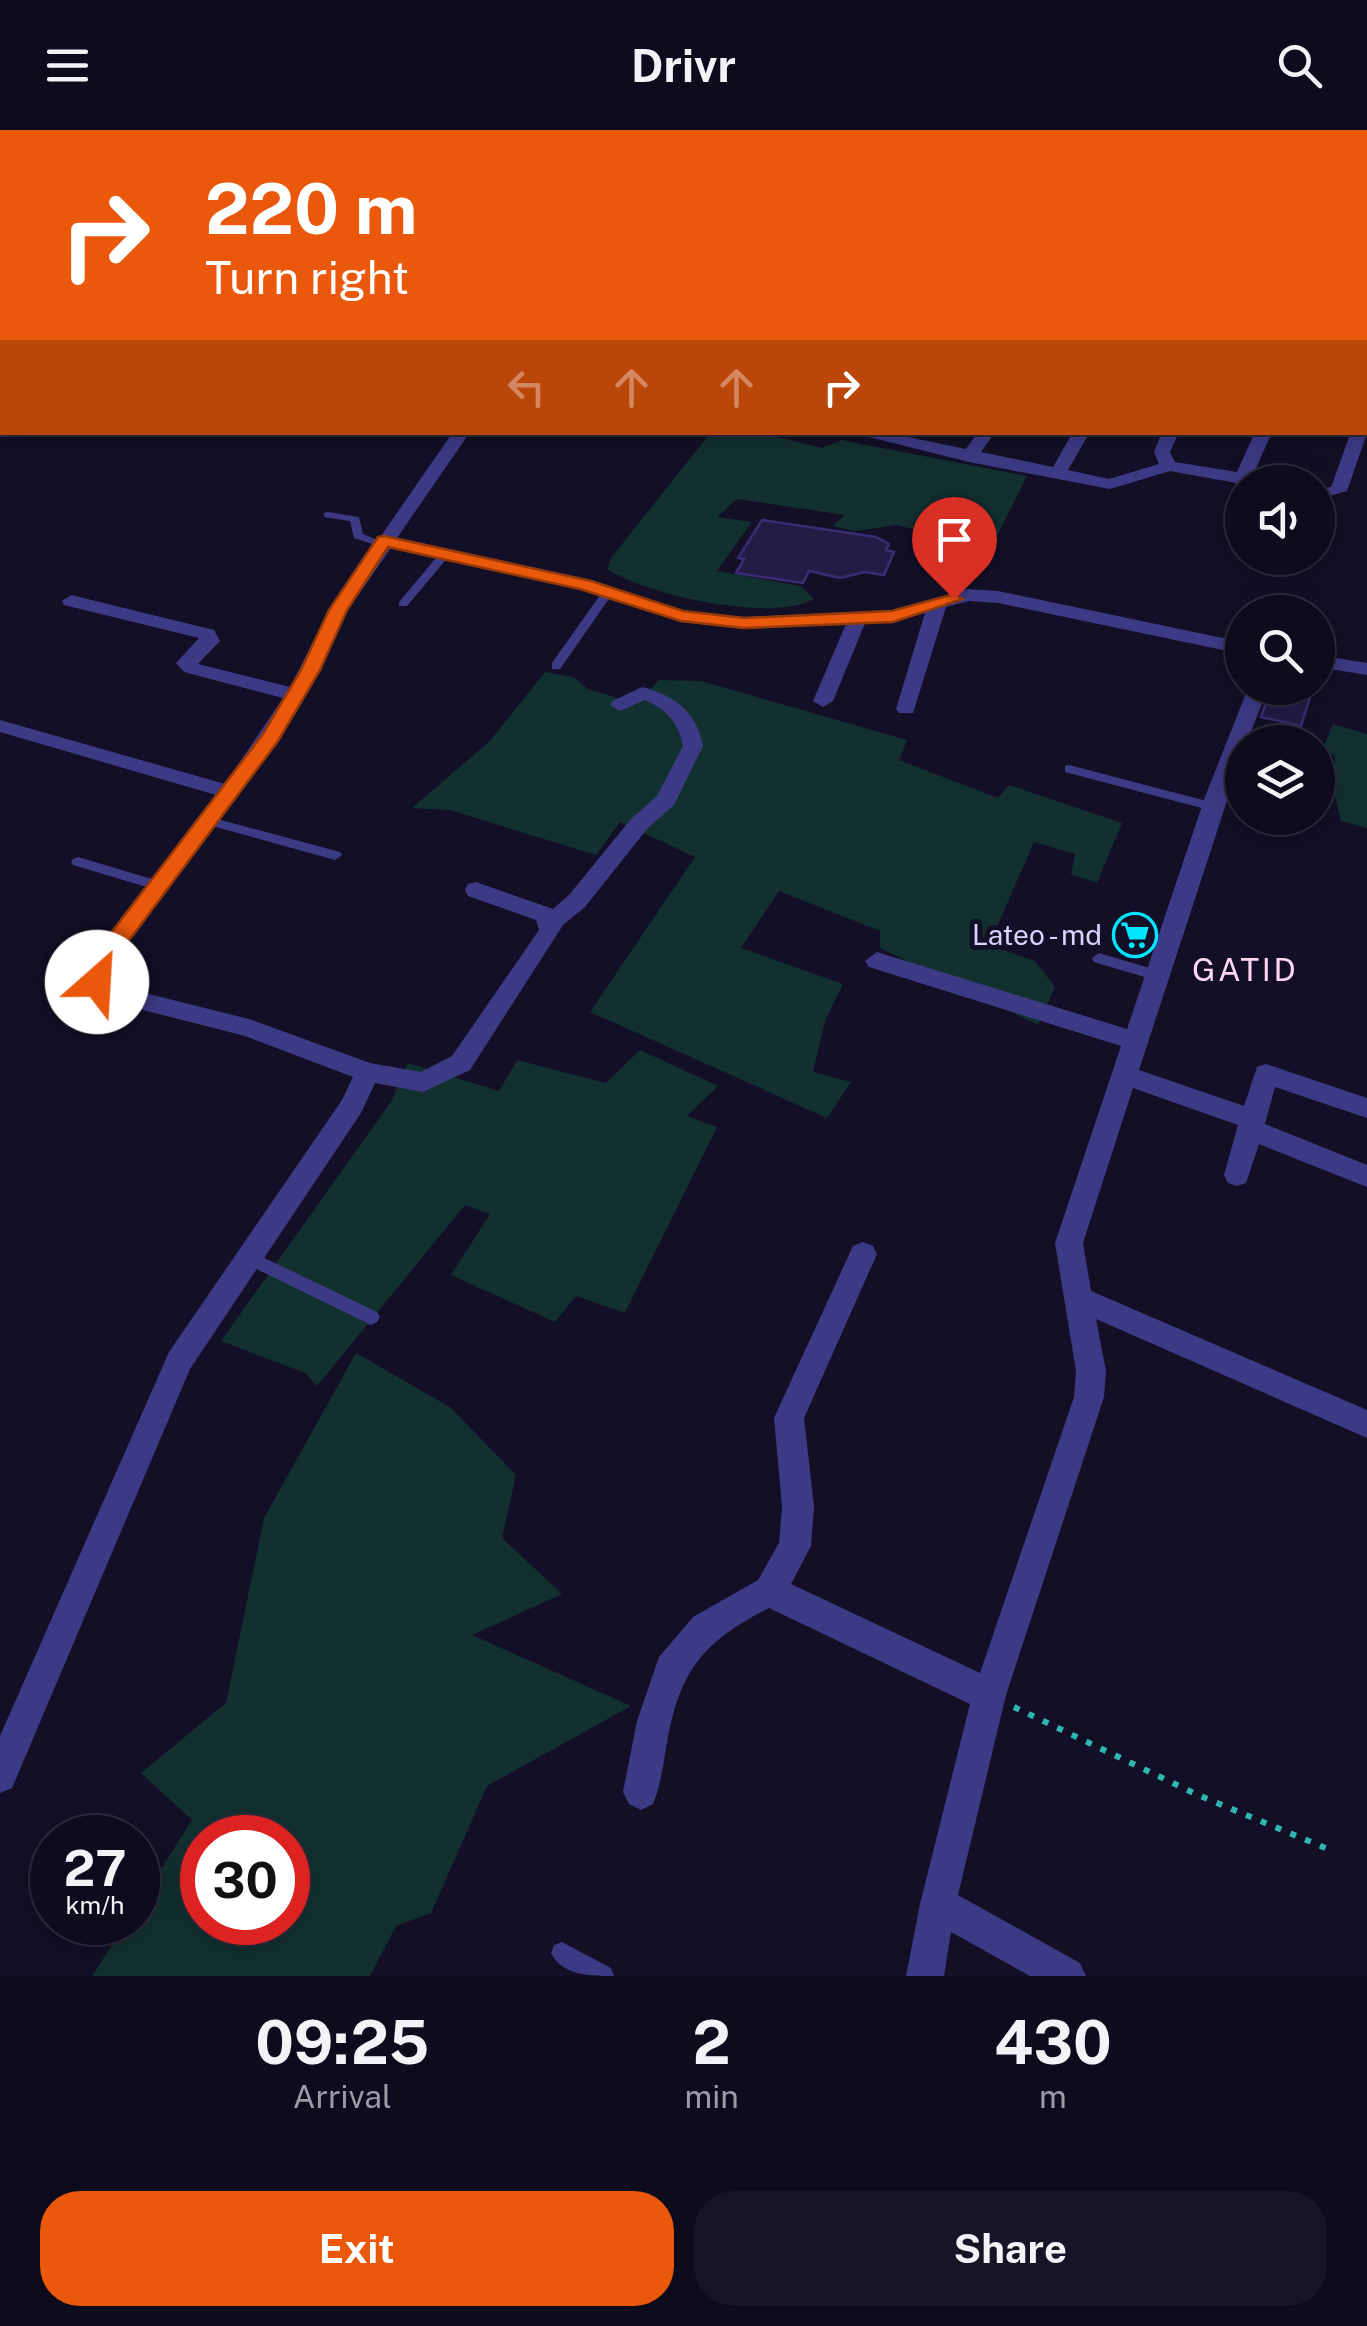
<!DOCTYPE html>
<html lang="en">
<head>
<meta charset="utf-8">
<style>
	:root { --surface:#0e0b1c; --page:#171425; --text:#f1f3f6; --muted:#9b9ba3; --line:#2e2b3b; --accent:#ea580c }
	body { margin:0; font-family:"Public Sans",sans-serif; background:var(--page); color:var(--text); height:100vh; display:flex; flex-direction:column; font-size:38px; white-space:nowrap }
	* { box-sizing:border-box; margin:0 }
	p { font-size:32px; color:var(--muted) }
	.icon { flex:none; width:55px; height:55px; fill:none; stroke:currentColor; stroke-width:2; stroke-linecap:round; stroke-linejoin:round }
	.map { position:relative; height:1846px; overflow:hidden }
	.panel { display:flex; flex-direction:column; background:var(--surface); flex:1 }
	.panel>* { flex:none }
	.top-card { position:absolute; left:0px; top:0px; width:1368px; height:305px; box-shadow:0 5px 25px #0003,0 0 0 2px var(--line); background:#ea580c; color:#fff; overflow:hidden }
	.fabs { position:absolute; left:1225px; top:335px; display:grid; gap:20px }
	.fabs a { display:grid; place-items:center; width:110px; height:110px; border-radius:50%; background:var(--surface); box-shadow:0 5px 25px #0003,0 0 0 2px var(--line); font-size:50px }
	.speed { position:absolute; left:30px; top:1685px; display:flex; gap:20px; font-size:50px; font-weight:700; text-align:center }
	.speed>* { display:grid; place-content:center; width:130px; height:130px; border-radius:50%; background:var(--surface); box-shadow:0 5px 25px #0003,0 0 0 2px var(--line); line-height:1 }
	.speed small { font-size:25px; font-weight:400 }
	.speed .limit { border:15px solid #d22; background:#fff; color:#111 }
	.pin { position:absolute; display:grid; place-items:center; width:85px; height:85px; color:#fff; margin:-102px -42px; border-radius:50% 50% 50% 0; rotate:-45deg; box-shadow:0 0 10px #0007 }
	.pin .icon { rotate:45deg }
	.me { position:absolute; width:110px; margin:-55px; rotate:26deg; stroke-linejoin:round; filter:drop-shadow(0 0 8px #0008) }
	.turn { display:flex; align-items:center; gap:35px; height:210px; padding:0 40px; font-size:45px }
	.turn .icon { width:130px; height:130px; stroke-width:2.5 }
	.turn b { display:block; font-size:70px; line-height:85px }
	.lanes { display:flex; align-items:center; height:95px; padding:0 40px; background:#0003; justify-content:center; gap:50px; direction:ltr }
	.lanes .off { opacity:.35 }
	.eta { display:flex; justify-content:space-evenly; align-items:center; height:170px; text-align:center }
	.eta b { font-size:60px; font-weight:700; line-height:70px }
	.action { display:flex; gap:20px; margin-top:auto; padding:20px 40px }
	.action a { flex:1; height:115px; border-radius:40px; background:var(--accent); color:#fff; font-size:40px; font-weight:700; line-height:115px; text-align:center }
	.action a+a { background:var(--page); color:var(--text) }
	header { display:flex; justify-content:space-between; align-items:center; height:130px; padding:0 40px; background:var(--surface); font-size:45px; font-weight:700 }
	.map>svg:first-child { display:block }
	.green { fill:#12302f; fill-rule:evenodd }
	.building { fill:#241b47; stroke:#3b2d73; stroke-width:2.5 }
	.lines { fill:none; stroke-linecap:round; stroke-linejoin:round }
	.path { stroke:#2fb8b0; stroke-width:6; stroke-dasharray:6 10; stroke-linecap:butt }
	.service { fill:#3d3a85; fill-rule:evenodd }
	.minor { fill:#3d3a85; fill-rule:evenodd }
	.route { fill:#ea580c; stroke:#983908; stroke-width:2.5 }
	.labels { text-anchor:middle; stroke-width:10; stroke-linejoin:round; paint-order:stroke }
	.poi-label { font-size:28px; fill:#d9d4ff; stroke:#130f26; text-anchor:end }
	.quarter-label { font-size:32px; letter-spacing:2.5px; fill:#ffd6f0; stroke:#130f26 }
</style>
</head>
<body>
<header><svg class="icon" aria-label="menu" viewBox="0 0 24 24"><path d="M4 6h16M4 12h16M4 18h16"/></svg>Drivr<svg class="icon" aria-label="search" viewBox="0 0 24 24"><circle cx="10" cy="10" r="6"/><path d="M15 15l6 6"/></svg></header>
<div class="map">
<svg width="1367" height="1846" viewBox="0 0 1367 1846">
	<rect width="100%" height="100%" fill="#130f26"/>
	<path class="green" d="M757,302L822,318L841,310L1027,346L991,418L896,395L855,401L833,396L845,385L737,369L717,387L752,392L717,441L801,456L814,469C771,493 647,465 607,439L611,428L708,306Z
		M545,542L573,547L588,559L637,574L659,550L701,551L907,610L899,630L998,668L1009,655L1122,693L1097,753L1071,744L1075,724L1034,712L989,815L1035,831L1055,857L1038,895L880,818V801L779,761L741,818L843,854L825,891L813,942L851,952L827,988L590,882L695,727L620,692L596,725L450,680L412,678L490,611Z
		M1333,594L1367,604V698L1341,691L1334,662L1335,627L1324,616Z
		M640,920L718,956L687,986L717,997L625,1183L576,1166L555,1192L451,1145L490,1084L465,1075L317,1256L305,1243L221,1211L392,970L408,933L499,961L517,930L606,953Z
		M356,1223L450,1277L516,1345L502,1408L562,1464L472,1505L631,1576L487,1656L431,1783L396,1796L370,1846H92L126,1793L138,1792V1775L192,1690L141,1643L226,1573L264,1388ZM202,1708H288V1792H202Z"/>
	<path class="building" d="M762,390L876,407L889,414L886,420L894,422L884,445L865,442L840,448L809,441L803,453L736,443L744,429L738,428Z
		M1271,558H1313L1301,596L1261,587Z"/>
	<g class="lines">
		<path class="path" d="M1014,1577L1198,1665L1328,1719"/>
		<path class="service" d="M328,382L359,387L363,404L387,414L382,417L354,408L350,391L324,387V383Z
			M445,421L449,422V426L407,476H399V472L441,422Z
			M607,460L613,463L560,539H552V533L603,461Z
			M1240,600L1275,609L1277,612H1258L1236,607V601Z
			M1069,635L1218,674L1219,677L1213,681L1065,642V636Z
			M210,687L340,722L342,725L335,730L205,694L203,691Z
			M78,727L165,753L167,756L160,761L73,735L71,732L73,729Z
			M1099,823L1163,842L1165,846L1158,851L1094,832L1092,828Z
			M248,1120L377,1182L380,1187L377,1192L371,1195L365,1192L242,1132L240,1127L242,1122Z
			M562,1812L611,1838L614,1846C592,1846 562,1846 551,1823L554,1815Z"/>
		<path class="minor" d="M1008,0H1038L1039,2H1009Z
			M1052,0H1064L1065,2H1053Z
			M1365,103H1367V111H1365Z
			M1365,128H1367V137H1365Z
			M1365,220L1367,221V231L1365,230Z
			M1365,266L1367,267L1365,286Z
			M1365,299L1367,303L1347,361L1318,369V359L1331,357L1351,302H1365Z
			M453,302H470L397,408L592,450L684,481L744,487L892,480L968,459L998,461L1242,512V524L998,473L969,471L946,477L913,583H899L896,579L925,483L893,492L865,493L833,571L823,577L813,571L846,494L744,499L681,492L580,459L391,418L347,481L320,540L278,612L108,840L113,855L249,889L370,933L421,942L452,926L539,800L536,790L468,766L465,760L468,754L476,752L553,779L569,765L631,689L657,666L683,616C678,592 667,580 645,570L620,581L610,575L613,571L642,557C674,565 697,582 703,616L674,675L647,699L585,777L563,795L470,940L423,962L375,953L361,983L190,1239L12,1658L0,1663V1606L169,1222L342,970L353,947L245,906L96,868L85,852L88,833L216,665L0,602V590L225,654L283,568L184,542L176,533L199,508L64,475L62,471L71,465L214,500L220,511L198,534L290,557L329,481Z
			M849,302H884L966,319L978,302H995L981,322L1053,337L1073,302H1090L1068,340L1109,349L1159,334L1154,322L1162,302H1179L1170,322L1175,332L1237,342L1255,302H1272L1253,345L1273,352L1242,354L1170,341L1110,359L969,332Z
			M1318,525L1367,533V545L1318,537Z
			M1248,558H1268L1247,612H1242V625L1139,940L1244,976L1257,937L1266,934L1367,968V988L1275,957L1265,994L1367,1035V1057L1259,1014L1246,1053L1237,1056L1228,1053L1224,1045L1238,995L1133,958L1083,1113L1091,1161L1367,1280V1308L1096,1189L1106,1241L1104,1267L1006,1565L958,1765L1080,1833L1086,1846H1030L951,1802L944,1846H906L920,1774L970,1574L769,1478C703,1512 680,1540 667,1613C663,1634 661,1655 653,1674L641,1680L629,1674L623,1662L637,1591L659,1527L693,1487L758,1450L779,1413L782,1377L774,1288L853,1116L863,1112L873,1116L877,1124L804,1288L814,1377L811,1416L791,1454L980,1543L1074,1267L1076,1241L1055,1113L1121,916L869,837L865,831L877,822L1127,899L1205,667Z"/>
	</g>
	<path class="route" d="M384,406L591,451L683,481L744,488L892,481L954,464L963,469L893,492L744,498L681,491L580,459L388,417L347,480L320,540L278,611L107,840L105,858H90L85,839L88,833L263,604L301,540L329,480L378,407Z"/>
	<defs>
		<symbol id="supermarket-ring" viewBox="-11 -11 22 22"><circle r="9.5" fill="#130f26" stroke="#00e5ff" stroke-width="1.5"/><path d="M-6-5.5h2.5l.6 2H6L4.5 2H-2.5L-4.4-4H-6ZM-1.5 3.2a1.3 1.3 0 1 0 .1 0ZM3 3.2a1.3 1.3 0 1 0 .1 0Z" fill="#00e5ff"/></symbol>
	</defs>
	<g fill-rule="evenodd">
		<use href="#supermarket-ring" x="1110" y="780" width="50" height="50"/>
	</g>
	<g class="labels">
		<g class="poi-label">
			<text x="1102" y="815">Lateo - md</text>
		</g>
		<g class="quarter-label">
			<text x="1245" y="851">GATID</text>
		</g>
	</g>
</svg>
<div class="fabs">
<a><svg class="icon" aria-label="sound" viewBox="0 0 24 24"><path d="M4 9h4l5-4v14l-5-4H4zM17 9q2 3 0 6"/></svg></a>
<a><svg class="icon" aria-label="search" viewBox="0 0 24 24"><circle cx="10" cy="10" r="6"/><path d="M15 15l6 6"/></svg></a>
<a><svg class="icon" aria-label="layers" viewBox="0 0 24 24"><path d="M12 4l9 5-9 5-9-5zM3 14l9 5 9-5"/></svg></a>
</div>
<div class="speed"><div>27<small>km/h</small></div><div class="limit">30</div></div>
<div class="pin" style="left:954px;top:469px;background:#d93025"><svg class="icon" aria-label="arrive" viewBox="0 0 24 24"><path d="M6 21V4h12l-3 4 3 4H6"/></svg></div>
<svg class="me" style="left:97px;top:852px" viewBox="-20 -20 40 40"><circle r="19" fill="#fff"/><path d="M0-13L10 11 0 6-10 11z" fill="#ea580c"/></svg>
<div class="top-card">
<div class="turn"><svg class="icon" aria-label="right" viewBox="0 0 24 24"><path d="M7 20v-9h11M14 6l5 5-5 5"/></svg><div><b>220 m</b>Turn right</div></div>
<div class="lanes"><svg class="icon off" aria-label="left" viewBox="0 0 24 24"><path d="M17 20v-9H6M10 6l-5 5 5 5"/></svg><svg class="icon off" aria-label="ahead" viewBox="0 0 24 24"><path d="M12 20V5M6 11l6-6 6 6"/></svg><svg class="icon off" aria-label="ahead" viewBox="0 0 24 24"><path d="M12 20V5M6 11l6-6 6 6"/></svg><svg class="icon" aria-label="right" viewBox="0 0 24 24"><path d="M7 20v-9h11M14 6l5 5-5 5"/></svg></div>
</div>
</div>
<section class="panel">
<div class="eta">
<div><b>09:25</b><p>Arrival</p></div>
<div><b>2</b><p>min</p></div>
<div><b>430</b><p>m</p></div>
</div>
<div class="action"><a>Exit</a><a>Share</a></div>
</section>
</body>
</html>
